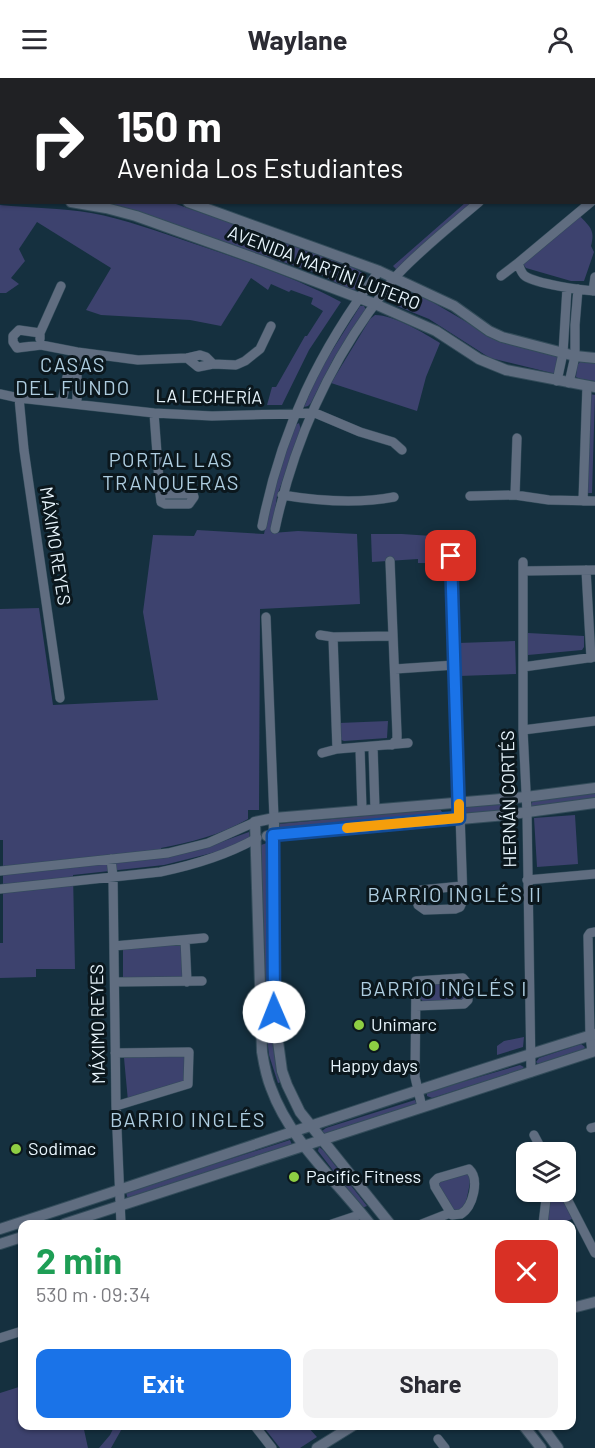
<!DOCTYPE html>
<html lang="en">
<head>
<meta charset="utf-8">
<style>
	:root { --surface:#fff; --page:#f2f2f3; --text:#2b2b33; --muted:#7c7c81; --accent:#1a73e8 }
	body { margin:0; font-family:Barlow,sans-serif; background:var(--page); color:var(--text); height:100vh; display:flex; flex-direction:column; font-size:22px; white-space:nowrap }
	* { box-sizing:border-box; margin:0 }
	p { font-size:20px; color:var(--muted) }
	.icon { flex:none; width:33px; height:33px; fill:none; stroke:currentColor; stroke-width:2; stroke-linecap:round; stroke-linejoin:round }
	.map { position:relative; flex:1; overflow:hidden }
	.panel { position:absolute; left:18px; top:1142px; width:558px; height:210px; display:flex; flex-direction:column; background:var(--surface); border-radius:12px; box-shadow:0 2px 4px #0004 }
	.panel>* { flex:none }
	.top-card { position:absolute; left:0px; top:0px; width:596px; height:126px; box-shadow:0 2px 4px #0004; background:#202124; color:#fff; overflow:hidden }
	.buttons { position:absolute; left:516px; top:1064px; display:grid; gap:12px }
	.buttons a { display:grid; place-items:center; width:60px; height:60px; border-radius:12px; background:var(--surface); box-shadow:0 2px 4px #0004; font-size:30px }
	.pin { position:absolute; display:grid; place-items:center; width:51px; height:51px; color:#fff; margin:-26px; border-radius:12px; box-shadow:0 3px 9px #0006 }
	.me { position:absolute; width:66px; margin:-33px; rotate:359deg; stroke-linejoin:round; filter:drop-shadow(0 0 4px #0008) }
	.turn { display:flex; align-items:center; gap:21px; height:126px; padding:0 18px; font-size:27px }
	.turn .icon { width:78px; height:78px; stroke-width:2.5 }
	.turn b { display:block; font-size:42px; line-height:51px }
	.round { display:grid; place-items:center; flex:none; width:63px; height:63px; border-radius:12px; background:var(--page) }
	.overview { display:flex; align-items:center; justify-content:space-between; height:102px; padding:0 18px }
	h1 { font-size:36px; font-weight:700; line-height:45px; color:#1e9e55 }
	.action { display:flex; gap:12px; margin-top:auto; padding:12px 18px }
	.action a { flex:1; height:69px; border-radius:12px; background:var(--accent); color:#fff; font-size:24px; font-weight:700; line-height:69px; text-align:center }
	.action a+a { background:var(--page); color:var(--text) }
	header { display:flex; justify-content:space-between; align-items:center; height:78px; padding:0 18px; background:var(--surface); font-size:27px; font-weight:700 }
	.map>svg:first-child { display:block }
	.green { fill:#3d426e }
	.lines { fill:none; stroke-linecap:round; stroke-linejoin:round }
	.minor-casing { stroke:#334c5a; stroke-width:10 }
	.tertiary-casing { stroke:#334c5a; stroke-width:12 }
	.minor { stroke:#606d80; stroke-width:9 }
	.tertiary { stroke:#606d80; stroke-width:10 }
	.route-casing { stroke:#114b97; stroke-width:15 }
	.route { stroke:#1a73e8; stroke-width:10 }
	.slow { stroke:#f59e0b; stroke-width:10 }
	.poi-dot { fill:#8ece43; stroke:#0b171d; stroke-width:2 }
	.labels { text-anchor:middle; stroke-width:6; stroke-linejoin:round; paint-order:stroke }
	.street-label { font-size:18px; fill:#e9f6fe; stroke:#0b171d }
	.poi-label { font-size:18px; fill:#e9f6fe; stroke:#0b171d; text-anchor:start }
	.neighbourhood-label { font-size:20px; letter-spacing:1.5px; fill:#aecde0; stroke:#0b171d }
</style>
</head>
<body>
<header><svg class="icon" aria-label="menu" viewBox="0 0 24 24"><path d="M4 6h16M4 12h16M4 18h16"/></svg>Waylane<svg class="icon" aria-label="person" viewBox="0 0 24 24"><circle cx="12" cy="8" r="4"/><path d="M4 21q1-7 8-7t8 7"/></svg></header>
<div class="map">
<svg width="595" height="1370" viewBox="0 0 595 1370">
	<rect width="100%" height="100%" fill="#15303f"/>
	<path class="green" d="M106,125H173L346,185L364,196V203L359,211L351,212L319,196Z
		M465,125H476L397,192L393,188Z
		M0,127C30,130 61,130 91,135C125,141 159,154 192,165C243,182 294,199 341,224L309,272L282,327H267L272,309H276L305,258H307L323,233L311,226L313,220L291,212L289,214L271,206L268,212L251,200L221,248L190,242L101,237L86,232L111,190L37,144L19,171L25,183L11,200L19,206L6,215H0Z
		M579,137C591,150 595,152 591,168L594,174L584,203H571L526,190L523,186Z
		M399,210L429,222L487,256L508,266L559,279L556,296L490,280L429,241L397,228L392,220L394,213Z
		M360,228H364L366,232L334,280L311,325L308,328L304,329L318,295Z
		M375,237C394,237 424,255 440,265L426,299L417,333L331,305L370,241Z
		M581,283L595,285V303L580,301L576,299L577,287Z
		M590,316L595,317L592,415H586Z
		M299,345L301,352L277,418L272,455L298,453L357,456L360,526L260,531L259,732H248V741C221,757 191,764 161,770V780L207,769L249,754L250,761L220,773L164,787L73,797L75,891H36V899L0,900V865H3V762H0V531L39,530L53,627L158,622L143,534L153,457L194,458L197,452L264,456L276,401L295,347Z
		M371,456H402L447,459L449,485H418V481L372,484Z
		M528,555L584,558V569L582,572L528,577Z
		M515,563L516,596L459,598L458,565Z
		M388,643L387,660L344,663L339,661V645Z
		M595,715V722L532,729L530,728L533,723Z
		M514,724V731L463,736L464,731L467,729Z
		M440,731L442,734L440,738L279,753L278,746Z
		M575,737L578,786L537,789L534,740Z
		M267,765L272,958L281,1004L278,1005L269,977L267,960L261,767Z
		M182,865L184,900L123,902V871Z
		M462,904L465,921L424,925L421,921L422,905Z
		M524,959L523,969L497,977V968L504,963Z
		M581,966L585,969L582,973L538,986L536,984L539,980Z
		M183,976L186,978L185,1004L128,1023L124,980Z
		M520,987L524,989L521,992L432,1020L427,1018V1015L434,1012Z
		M415,1022L417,1026L324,1056L322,1053L326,1050Z
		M290,1062L292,1067L128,1122L126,1114Z
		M319,1069L323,1072L367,1128L362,1130L318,1073Z
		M468,1094L471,1100L465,1129L462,1132L454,1133L438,1108V1104Z
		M549,1113H560L573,1140L572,1141L558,1146H546Z
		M22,1308V1347H83L88,1370H0V1315Z
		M115,1347H124L111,1370H99L110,1357Z
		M262,1347H306L317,1359L300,1370H280Z"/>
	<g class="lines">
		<defs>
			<path id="minor" d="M49,2L50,0
				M518,185C520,190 521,195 525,198C537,206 580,212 595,213
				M501,198L518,185L591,124
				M593,213L595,199
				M40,255L19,252L13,258V264L17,270L41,267L77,274L138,282L187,280L200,277L206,279L213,286
				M40,261V255L61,208
				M187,280L198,289L213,286L236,287L245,283L260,271L271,248
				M557,303L563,275L567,210
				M569,305L575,278V247L578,211
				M0,316L19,320L154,335L212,338L315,335L360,354L393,364L402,372
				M19,320L24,372L60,620
				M62,324L67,299L76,286
				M77,326V274
				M154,335L160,416L161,424L165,426H189L194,419L193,416H160
				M282,417C318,423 358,426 394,419
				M515,417L517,360
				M470,418L515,417L549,422L595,423
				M583,423L587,308
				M262,448C281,351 320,271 379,193
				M275,451C292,372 322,300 369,234C379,221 388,206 400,194C424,169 452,147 479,124
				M451,478L463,822L460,829L455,831L425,832L418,827L417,817L421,812L462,808
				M390,483L397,656V661L392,667
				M523,484V652L527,734L531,994
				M586,492L591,580
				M523,493L595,492
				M266,539L274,740
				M320,557L333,559L393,558
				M333,559L337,671
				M523,589L595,579
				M395,591L455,587
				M523,652L595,643
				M373,669L375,731
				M360,670L362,732
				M322,675L337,671L408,665
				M111,781L113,799L116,1028L121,1146
				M0,793L168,775L208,765L255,744
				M527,802L595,796
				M0,811L160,794C194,787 227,777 257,760
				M185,862L187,904
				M114,868L204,860
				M115,904L202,903
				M416,928L464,926L468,922L467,905L463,900L416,903L415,999L422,1029
				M592,974L590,958L588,858L590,855L595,854
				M115,975L189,974L188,1006L116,1028
				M591,1050L595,1049
				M534,1057L543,1074
				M469,1091C480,1101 473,1129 461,1136L452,1137L435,1109L434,1104L438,1100Z
				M563,1113L595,1175
				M332,1146L362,1136
				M422,1146L450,1135
				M543,1146L547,1113
				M0,1260L22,1253
				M254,1347L272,1370
				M438,1361L445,1370"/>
			<path id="tertiary" d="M0,86L2,87
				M0,118H2
				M71,124L106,130L136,138L259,182L375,226L436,253L479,281L506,292L595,309
				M188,124L379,193L454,228L489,253L502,259L575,278L595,280
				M274,740V934L282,993L287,1007L300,1034L390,1146
				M267,758L506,737L595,725
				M64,1146L595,973
				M370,1146C336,1102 290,1063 271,1010C266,998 264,986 262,974L255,744L274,740L526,719L595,710
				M0,1151C199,1087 395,1017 595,956
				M0,1166L22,1159
				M572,1230L595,1224
				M523,1347L541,1370
				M541,1347L558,1370
				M317,1370L354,1347"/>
		</defs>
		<use href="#minor" class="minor-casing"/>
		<use href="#tertiary" class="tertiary-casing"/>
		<use href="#minor" class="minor"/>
		<use href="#tertiary" class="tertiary"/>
	</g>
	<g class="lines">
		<defs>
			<path id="route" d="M274,934L273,757L459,740L451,478"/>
		</defs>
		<use href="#route" class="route-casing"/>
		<use href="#route" class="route"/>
		<path class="slow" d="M347,750L459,740V726"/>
	</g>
	<g class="poi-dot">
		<circle cx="359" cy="947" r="6"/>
		<circle cx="374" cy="968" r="6"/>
		<circle cx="16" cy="1071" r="6"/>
		<circle cx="294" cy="1099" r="6"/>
	</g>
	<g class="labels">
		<g class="street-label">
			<text transform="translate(324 190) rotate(21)" y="6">AVENIDA MARTÍN LUTERO</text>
			<text transform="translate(209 319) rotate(1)" y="6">LA LECHERÍA</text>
			<text transform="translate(55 468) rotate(81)" y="6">MÁXIMO REYES</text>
			<text transform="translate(509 721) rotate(-91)" y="6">HERNÁN CORTÉS</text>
			<text transform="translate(98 946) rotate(-91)" y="6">MÁXIMO REYES</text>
		</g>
		<g class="poi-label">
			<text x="371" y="953">Unimarc</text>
			<text x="374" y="994" text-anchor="middle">Happy days</text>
			<text x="28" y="1077">Sodimac</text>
			<text x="306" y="1105">Pacific Fitness</text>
		</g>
		<g class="neighbourhood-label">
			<text x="73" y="294">CASAS<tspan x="73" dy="23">DEL FUNDO</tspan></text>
			<text x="171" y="389">PORTAL LAS<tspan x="171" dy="23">TRANQUERAS</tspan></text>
			<text x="455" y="824">BARRIO INGLÉS II</text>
			<text x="444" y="918">BARRIO INGLÉS I</text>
			<text x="188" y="1049">BARRIO INGLÉS</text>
		</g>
	</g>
</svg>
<div class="buttons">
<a><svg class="icon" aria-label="layers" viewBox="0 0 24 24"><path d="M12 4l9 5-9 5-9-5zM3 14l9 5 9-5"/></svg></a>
</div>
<div class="pin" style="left:451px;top:478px;background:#d93025"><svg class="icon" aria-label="arrive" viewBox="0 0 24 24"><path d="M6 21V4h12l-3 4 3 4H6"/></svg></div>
<svg class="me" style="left:274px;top:934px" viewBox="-20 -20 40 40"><circle r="19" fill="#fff"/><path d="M0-13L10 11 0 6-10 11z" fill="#1a73e8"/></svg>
<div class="top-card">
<div class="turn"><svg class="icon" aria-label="right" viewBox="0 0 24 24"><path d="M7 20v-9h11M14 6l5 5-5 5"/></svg><div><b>150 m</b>Avenida Los Estudiantes</div></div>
</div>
<section class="panel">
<div class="overview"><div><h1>2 min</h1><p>530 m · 09:34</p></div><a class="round" style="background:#d93025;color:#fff"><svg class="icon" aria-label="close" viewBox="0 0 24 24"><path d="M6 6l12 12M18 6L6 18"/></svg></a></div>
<div class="action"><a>Exit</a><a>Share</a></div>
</section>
</div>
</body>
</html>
